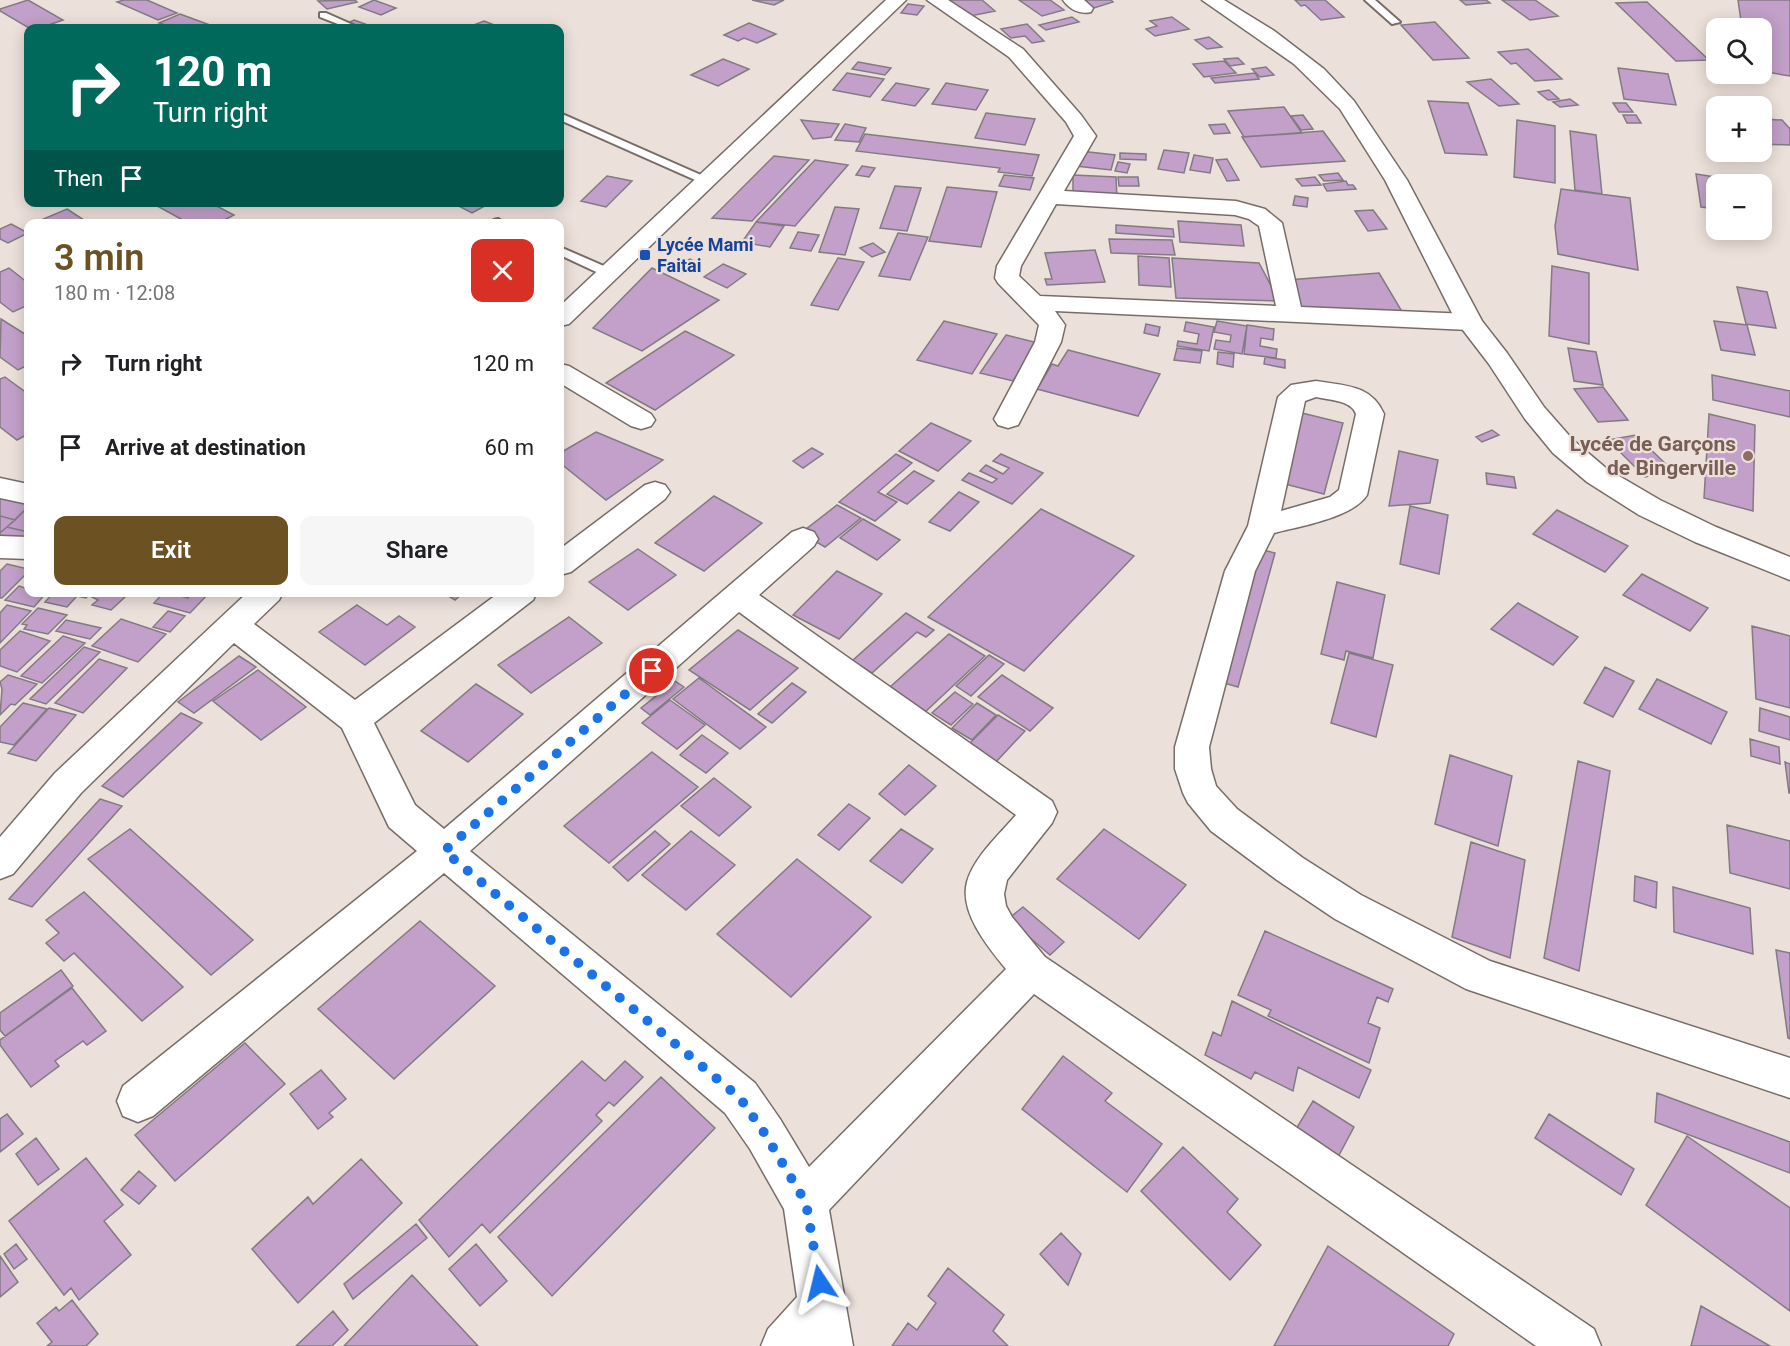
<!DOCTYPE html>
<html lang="en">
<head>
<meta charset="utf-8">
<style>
	:root { --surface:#fff; --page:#f6f6f6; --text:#202124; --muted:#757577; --accent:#6c5123 }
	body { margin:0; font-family:Roboto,sans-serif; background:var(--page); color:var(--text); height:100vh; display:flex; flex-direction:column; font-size:22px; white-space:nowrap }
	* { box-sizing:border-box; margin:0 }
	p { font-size:20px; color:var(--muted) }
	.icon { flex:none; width:33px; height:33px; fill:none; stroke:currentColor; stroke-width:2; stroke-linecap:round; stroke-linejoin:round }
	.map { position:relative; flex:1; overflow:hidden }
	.drawer { position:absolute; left:24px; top:219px; width:540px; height:378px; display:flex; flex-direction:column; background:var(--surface); border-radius:12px; box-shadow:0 3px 15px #0003 }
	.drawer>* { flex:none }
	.banner { position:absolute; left:24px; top:24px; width:540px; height:183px; border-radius:12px; box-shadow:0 3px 15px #0003; background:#00695c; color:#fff; overflow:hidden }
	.tools { position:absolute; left:1706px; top:18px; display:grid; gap:12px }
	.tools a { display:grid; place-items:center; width:66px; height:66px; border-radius:12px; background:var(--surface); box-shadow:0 3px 15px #0003; font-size:30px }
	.pin { position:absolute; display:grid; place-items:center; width:51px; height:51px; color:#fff; margin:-26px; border:3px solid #fff; border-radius:50%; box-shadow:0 2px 6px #0007 }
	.me { position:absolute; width:66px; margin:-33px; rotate:350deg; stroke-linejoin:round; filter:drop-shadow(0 0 4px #0008) }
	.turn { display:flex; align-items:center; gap:21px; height:126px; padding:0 30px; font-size:27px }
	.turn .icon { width:78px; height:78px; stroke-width:2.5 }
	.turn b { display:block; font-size:42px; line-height:51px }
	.then { display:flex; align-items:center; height:57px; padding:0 30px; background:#0003; gap:12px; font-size:22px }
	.round { display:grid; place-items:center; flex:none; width:63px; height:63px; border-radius:12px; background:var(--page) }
	.overview { display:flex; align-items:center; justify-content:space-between; height:102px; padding:0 30px }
	h1 { font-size:36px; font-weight:600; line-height:45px; color:var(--accent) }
	.button { display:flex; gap:12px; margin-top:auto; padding:12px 30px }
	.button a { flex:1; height:69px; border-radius:12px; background:var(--accent); color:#fff; font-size:24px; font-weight:600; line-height:69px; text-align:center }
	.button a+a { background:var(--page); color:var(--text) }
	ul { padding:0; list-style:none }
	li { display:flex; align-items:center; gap:18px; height:84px; padding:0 30px }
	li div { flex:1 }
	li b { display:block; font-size:22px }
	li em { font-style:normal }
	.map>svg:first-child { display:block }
	.building { fill:#c2a0c9; stroke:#827b83; stroke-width:1.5 }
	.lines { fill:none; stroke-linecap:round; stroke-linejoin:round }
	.service-casing { stroke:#776d68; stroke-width:4 }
	.minor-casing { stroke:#776d68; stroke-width:3 }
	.secondary-casing { stroke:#776d68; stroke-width:3 }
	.service { fill:#fff; fill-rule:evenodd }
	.minor { fill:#fff; fill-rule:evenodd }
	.secondary { fill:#fff; fill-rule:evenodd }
	.route { stroke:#1a73e8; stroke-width:10; stroke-dasharray:0 18 }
	.transit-dot { fill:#1a4fb4; stroke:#ece0da; stroke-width:2 }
	.education-dot { fill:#8d6e63; stroke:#ece0da; stroke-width:2 }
	.labels { text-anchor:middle; stroke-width:4.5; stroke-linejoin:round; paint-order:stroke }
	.far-transit-label { font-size:18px; font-weight:bold; fill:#164399; stroke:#ece0da; text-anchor:start }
	.education-label { font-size:21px; font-weight:bold; fill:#785e54; stroke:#ece0da; text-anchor:end }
</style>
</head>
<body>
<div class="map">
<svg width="1790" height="1346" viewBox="0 0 1790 1346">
	<rect width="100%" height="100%" fill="#ece0da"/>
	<path class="building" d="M28,0L63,20L40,28H29L0,11V9Z
		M124,0H147L177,13L158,20L117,2Z
		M355,0L357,2L327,9L318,1Z
		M374,0L396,8L381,15L359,7Z
		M752,0H784L774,5Z
		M945,0H982L995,11L965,17Z
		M1019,0H1050L1064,10L1042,16Z
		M1081,0H1111L1113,2L1094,8Z
		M1295,0H1325L1344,17L1321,20L1305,5L1301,6Z
		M1460,0H1486L1490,3L1466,5Z
		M1502,0H1535L1558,16L1530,20Z
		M1738,0H1790V76L1761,71V28H1742Z
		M1647,2L1709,60L1676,61L1616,3Z
		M908,4L924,6L917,15L901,13Z
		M180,14L218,28H174L159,23Z
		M1072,17L1079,22L1046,30L1039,25Z
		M1172,17L1189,29L1155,36L1146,29L1157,26L1150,21Z
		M354,20L376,28H359L346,24Z
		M484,21L502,28H466Z
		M1435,22L1469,58L1433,60L1401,25Z
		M749,23L776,34L757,43L744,38L738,41L724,35Z
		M1027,24L1044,41L1032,43L1025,36L1011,38L1001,29Z
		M1209,37L1222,47L1207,49L1195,40Z
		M1528,49L1562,79L1535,81L1516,63L1511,64L1498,52Z
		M1238,58L1244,64L1230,66L1224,59Z
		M723,59L749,69L718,86L691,75Z
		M1224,61L1236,73L1204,77L1193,64Z
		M858,62L891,68L885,75L852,69Z
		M1266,67L1274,75L1260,77L1252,69Z
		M1618,68L1668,74L1676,105L1624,99Z
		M847,73L884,79L870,97L833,90Z
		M1255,73L1259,79L1215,83L1211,78Z
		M1491,79L1519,104L1499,106L1467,82Z
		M896,83L929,89L915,106L882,100Z
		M946,83L988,90L976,110L932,104Z
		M1549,90L1559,99L1548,100L1538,92Z
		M1570,99L1578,105L1560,107L1553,102Z
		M1428,101L1468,103L1487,155L1445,153Z
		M1613,103H1626L1633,112H1619Z
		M1284,107L1302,133L1244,137L1228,111Z
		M986,113L1035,119L1025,145L975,138Z
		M1303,115L1313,129L1301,130L1291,116Z
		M1623,115H1636L1641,123H1627Z
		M1761,119L1782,120L1790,129V145L1763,144Z
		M801,120L839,124L831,137L813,139Z
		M1517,120L1555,126V183L1514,177Z
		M845,124L866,128L859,142L835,140Z
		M1225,124L1230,133L1214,134L1209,125Z
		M1323,131L1345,161L1261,167L1242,137Z
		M1570,131L1596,135L1602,194L1575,190Z
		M865,134L1039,155L1032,176L998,172L1000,168L856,151Z
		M1164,150L1189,153L1184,173L1158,169Z
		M1080,151L1115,155L1111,170L1076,166Z
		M1120,153L1146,154V160L1120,159Z
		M1194,155L1213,158L1210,173L1190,170Z
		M774,156L809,160L752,221L712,218Z
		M1227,159L1239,180L1227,181L1216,160Z
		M815,160L848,165L795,226L756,222Z
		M1118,162L1130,164L1127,173L1115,171Z
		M862,166L875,168L869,177L856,175Z
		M1338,173L1343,180L1324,181L1319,175Z
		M1696,174L1740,181V184H1716V209L1701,207Z
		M1004,175L1034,178L1030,190L999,186Z
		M1073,175L1116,177L1117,198L1073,195Z
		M607,176L632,181L606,207L581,201Z
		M1118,177H1138L1139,186H1119Z
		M1315,177L1321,185L1302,186L1296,179Z
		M1346,181L1348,185H1353L1356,189L1327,191L1323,184Z
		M895,186L921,188L907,231L880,228Z
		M947,187L997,192L981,247L929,241Z
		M1561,189L1630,198L1638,270L1558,254L1555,226Z
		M1295,196L1308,198L1307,207L1293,205Z
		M150,202H209L234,215L217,224H190Z
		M451,202H492L472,213Z
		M835,207L859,209L845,255L819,252Z
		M67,209L90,224L34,223Z
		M1373,210L1387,229L1368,231L1355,211Z
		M1178,221L1241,225L1244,246L1180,242Z
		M756,222L784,226L770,247L742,242Z
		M11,224L28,233L8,243L0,239V229Z
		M1116,225L1173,229L1174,237L1116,233Z
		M798,232L819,235L811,251L790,248Z
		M898,233L928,237L910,280L879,276Z
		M1109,239L1172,240L1175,255L1111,253Z
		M873,243L885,252L872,257L860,248Z
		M1095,250L1105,282L1047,285L1045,279H1052L1045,253Z
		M1138,256L1169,258L1171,287L1139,285Z
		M838,258L864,262L838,310L811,305Z
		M1172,258L1259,263L1279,301L1176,298Z
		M690,259L699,264L683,273L674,268Z
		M723,264L746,274L727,288L704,277Z
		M1552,266L1589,273V344L1549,336Z
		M9,268L28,283V305L13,312L0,302V272Z
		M652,268L719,300L642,351L593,328Z
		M1379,273L1404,315L1305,313L1287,280Z
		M1737,287L1767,292L1776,328L1746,324Z
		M1,319L28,336V365L18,370L0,357Z
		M944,321L997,334L972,374L917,360Z
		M1217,321L1247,326L1242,354L1214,349L1216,340L1230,342L1231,335L1214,332Z
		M1714,321L1747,325L1755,355L1721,350Z
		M1186,322L1214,327L1209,351L1177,346L1178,341L1197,344L1199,334L1184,331Z
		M1146,324L1160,327L1158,336L1144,333Z
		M1247,325L1274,329L1273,340L1261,338L1260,346L1277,349L1276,358L1244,354Z
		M685,331L734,355L655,410L606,383Z
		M1006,335L1038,343L1013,381L980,373Z
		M1177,348L1202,351L1200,363L1174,360Z
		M1568,348L1596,352L1603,385L1574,381Z
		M1068,350L1160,374L1138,416L1037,389L1052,364L1058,366Z
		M1218,352L1234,354L1233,367L1217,364Z
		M1265,357L1285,360V368L1264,364Z
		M1712,375L1790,391V417L1713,400Z
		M5,377L28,394V434L17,440L0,427V379Z
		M1603,387L1628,420L1598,422L1574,389Z
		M1302,413L1343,423L1324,494L1281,483Z
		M1709,414L1755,425L1753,511L1704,498Z
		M931,423L971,441L938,471L899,451Z
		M1492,430L1499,435L1482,442L1476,437Z
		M596,432L663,460L606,500L560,463V453Z
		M1636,435L1673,471L1645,477L1608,440Z
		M812,448L823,454L803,468L793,461Z
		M1399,451L1438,460L1430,503L1389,506Z
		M896,454L912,463L878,492L897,502L875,521L839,502Z
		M1001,454L1043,473L1012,504L962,480L969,473L992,483L997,479L980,471L986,465L1003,474L1009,468L993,461Z
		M914,471L934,481L907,504L887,494Z
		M1486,473L1514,477L1516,488L1487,484Z
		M0,485L28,492V507L15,520L0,516Z
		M959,492L979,502L950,531L929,522Z
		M714,496L762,523L704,571L655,543Z
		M837,505L861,518L825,547L801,533Z
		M1410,506L1448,515L1439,574L1400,564Z
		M28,507V532L7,527Z
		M1041,509L1134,556L1024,671L928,617Z
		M1557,510L1628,546L1605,572L1533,534Z
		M0,516L15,520L0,533Z
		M863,519L900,540L877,560L840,538Z
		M7,527L28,532V544L25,547L0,542V533Z
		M1256,548L1275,553L1238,687L1217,681Z
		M638,549L676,575L628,610L589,582Z
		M7,564L28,569V572L2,598H0V571Z
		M837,571L882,594L839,639L793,615Z
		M1642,574L1708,608L1690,631L1623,595Z
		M1337,582L1385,595L1373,658L1346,651L1344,660L1321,654Z
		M19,586L28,589V592H47L34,607L5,600Z
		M54,592H91L86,598L77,596L67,607L45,602Z
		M97,592H110L125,597L111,610L92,605L98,600L92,597Z
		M164,592L188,598L193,592H210L190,613L154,603Z
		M442,592H464L455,600Z
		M1518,603L1578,637L1553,665L1491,629Z
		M7,605L31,611L0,643V613Z
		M357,605L387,625L399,616L415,627L365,665L319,632Z
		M38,608L67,615L48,634L24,629L27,625L22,624Z
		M168,611L185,616L170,632L153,627Z
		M906,613L934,630L926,637L917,632L872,673L852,661Z
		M569,617L602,643L531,693L498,665Z
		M121,619L166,634L138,662L92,646Z
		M66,620L101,628L90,639L56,631Z
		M1752,626L1790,636V708L1756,699Z
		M738,630L798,668L750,710L689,670Z
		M20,631L50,641L17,672L0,666V650Z
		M949,634L985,656L925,712L889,688Z
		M63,636L85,643L42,683L21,676Z
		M84,647L100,652L46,704L30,699Z
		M1349,653L1393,665L1376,737L1331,723Z
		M989,655L1004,664L971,696L956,686Z
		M239,656L256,667L194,713L178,702Z
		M99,659L127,668L83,713L55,703Z
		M1605,667L1634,681L1613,717L1584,703Z
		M258,670L306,707L261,740L213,701Z
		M8,675L37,684L15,705L11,704L0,715L2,689L0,682Z
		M1002,675L1053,708L1030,731L978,697Z
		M699,678L766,727L740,749L673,699Z
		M1657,679L1727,712L1711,744L1639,709Z
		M675,681L684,687L650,715L641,708Z
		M792,683L806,692L772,723L758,714Z
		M476,684L523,714L468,762L421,731Z
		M955,692L973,704L951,725L932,713Z
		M670,700L705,725L677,749L642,723Z
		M23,703L47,709L14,745L0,742V727Z
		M977,703L996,715L972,740L952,728Z
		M49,708L76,715L36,761L8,753Z
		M1760,708L1790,717V740L1759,731Z
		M181,713L202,723L123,797L102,786Z
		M998,715L1025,731L995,763L967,746Z
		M702,735L728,753L706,773L680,755Z
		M1750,739L1779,747L1780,764L1751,756Z
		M652,752L698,787L609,863L564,826Z
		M1450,755L1512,776L1498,846L1435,824Z
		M1578,761L1610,771L1579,971L1544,958Z
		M1785,762L1790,764V793H1789Z
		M909,765L936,786L905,815L879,794Z
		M714,778L751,807L719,836L681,806Z
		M100,799L122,806L32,907L9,899Z
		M849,804L870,818L839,850L818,835Z
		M1727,825L1790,841V889L1730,873Z
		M130,829L253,940L211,975L88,859Z
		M901,829L933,849L902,883L870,861Z
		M1104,829L1186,885L1139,939L1057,879Z
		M655,831L670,844L628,881L613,867Z
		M691,831L735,865L686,910L642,875Z
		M1471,842L1525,860L1510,958L1452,937Z
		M797,859L871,917L791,997L717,934Z
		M1635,876L1657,882L1656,908L1634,901Z
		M1673,887L1750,908L1753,954L1674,932Z
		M84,892L183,987L142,1021L74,953L64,961L46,943L59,933L46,920Z
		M1023,907L1064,942L1050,955L1008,919Z
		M420,921L495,986L394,1079L318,1009Z
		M1265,931L1393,989L1388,1002L1377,997L1368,1023L1380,1028L1369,1063L1268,1016L1271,1010L1238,995Z
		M1776,950L1790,953V1039L1788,1038Z
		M61,970L73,986L5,1036L0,1030V1013Z
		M72,988L106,1031L87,1045L83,1041L55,1061L59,1066L31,1087L0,1045V1040Z
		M1232,1001L1371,1070L1359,1098L1298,1067L1293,1091L1255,1072L1251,1079L1205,1055L1213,1032L1221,1036Z
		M245,1043L285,1084L175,1181L135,1135Z
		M1063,1056L1112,1093L1105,1101L1162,1144L1127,1192L1022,1109Z
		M582,1061L605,1081L625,1061L643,1077L614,1106L609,1102L596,1115L602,1121L490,1233L482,1224L449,1257L419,1220Z
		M321,1070L346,1099L329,1113L333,1117L318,1129L290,1094Z
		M661,1077L715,1128L552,1296L498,1237Z
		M1657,1093L1790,1142V1173L1655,1122Z
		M1313,1101L1354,1127L1338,1157L1296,1129Z
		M7,1114L23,1134L0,1152V1119Z
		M1549,1114L1634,1169L1621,1195L1535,1138Z
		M1687,1136L1790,1208V1311L1646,1205Z
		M36,1138L59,1169L38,1185L16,1154Z
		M1183,1147L1238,1199L1227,1212L1261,1245L1230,1280L1141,1191Z
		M86,1158L123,1205L104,1221L131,1255L79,1300L71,1288L64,1295L9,1221Z
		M361,1159L402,1203L298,1303L252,1249L308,1197L313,1204Z
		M139,1171L156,1186L139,1204L121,1190Z
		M416,1224L427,1238L353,1299L344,1284Z
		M1061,1233L1081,1254L1068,1285L1040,1254Z
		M16,1244L27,1259L14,1269L4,1254Z
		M476,1244L507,1281L480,1306L449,1269Z
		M1328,1246L1454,1334L1448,1346H1274Z
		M0,1256L18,1282L0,1297Z
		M948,1268L1004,1315L993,1331L1008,1346H892L908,1323L917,1330L936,1303L928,1296Z
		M412,1275L478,1346H344Z
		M72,1300L98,1334L86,1346H47L52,1342L37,1323L56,1307L59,1311Z
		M1701,1306L1770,1346H1691Z
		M333,1311L348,1330L332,1346H296Z"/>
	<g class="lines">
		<defs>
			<path id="service" d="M1365,0H1375L1400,22L1392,24Z
				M320,13H326L360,28H348L320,17Z
				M560,113L710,179L712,181L710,183H702L560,120Z
				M498,219L506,224H493L494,220Z
				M560,247L613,270L615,273L609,277L605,276L560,255Z"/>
			<path id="minor" d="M886,0H906L569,324L560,326V306Z
				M927,0H948L1023,49L1081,115L1096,136L1064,191L1236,201L1265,209L1282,223L1301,307L1469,314L1478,317L1482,322L1478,327L1469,330L1055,311L1065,325L1061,342L1018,425L1008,428L998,425L994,419L1035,342L1039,325L998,283L995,278L997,266L1074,136L1066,122L1009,57ZM1056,204L1235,215L1249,219L1259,226L1276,306L1040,296L1019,276L1021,266Z
				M1063,0H1084L1093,8L1091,12C1080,15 1069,9 1063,0Z
				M560,364L569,366L651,414L655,420L651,426L641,429L631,426L560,383Z
				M1316,381C1344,386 1371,384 1384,414L1367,495C1352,518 1300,526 1274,533L1255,571L1209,747L1211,769L1216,786L1237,809L1303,858L1361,895L1490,961L1790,1058V1098L1466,989L1335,919L1277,880L1211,831L1188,803L1183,793L1175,769V747L1225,571L1248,526L1278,397L1291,385ZM1316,397C1329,400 1351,400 1356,414L1339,490L1330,497L1281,511L1305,401Z
				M0,478L28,484V504L0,498Z
				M655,482L665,485L670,492L665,499L571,572L560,575V549L645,485Z
				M803,528L814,532L818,539L814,546L759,595L1052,801L1057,812L1052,823L1007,880L1004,894L1006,906L1012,917L1045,957L1594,1329L1601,1346H1536L1034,994L829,1210L853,1346H761L768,1329L797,1297L784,1209L750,1149L725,1113L444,873L153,1116L138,1122L123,1116L117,1101L123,1086L417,851L389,827L342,728L234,643L81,793L13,874L0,879V837L55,773L248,592H283L279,600L254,624L355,700L500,592H537L533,600L374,723L415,805L444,829L792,532ZM739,612L1016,815C999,835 974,857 967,882C959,912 988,947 1006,969L809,1167L780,1119L755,1083L470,851Z
				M0,536L28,537V559L0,558Z"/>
			<path id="secondary" d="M1202,0H1224L1273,30L1324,69L1354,101L1407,180L1482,321L1507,353L1544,407L1573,440L1607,469L1660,500L1716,527L1790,557V580L1695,542L1639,515L1587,482L1553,453L1525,419L1489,364L1456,321L1385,180L1340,109L1294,64Z"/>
		</defs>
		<use href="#service" class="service-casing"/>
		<use href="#minor" class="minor-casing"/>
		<use href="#secondary" class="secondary-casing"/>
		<use href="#service" class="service"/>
		<use href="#minor" class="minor"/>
		<use href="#secondary" class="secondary"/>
	</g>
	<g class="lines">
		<path class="route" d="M652,671L444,851L740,1098L765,1134L806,1203L820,1283"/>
	</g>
	<rect class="transit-dot" x="639" y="249" width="12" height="12" rx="3"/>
	<circle class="education-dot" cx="1748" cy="456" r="6"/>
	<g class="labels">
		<g class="far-transit-label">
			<text x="657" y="251">Lycée Mami<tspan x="657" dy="21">Faitai</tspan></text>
		</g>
		<g class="education-label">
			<text x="1736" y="451">Lycée de Garçons<tspan x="1736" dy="24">de Bingerville</tspan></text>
		</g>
	</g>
</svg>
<div class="tools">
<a><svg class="icon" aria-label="search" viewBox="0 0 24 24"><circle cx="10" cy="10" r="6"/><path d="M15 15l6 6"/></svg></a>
<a>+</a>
<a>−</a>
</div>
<div class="pin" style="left:652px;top:671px;background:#d93025"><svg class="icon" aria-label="arrive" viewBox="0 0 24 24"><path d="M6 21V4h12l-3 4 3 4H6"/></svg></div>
<svg class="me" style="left:820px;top:1283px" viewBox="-20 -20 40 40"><path d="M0-17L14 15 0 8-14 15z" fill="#1a73e8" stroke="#fff" stroke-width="4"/></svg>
<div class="banner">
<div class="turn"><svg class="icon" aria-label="right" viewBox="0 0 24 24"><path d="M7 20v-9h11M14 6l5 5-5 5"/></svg><div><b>120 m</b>Turn right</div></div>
<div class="then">Then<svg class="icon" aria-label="arrive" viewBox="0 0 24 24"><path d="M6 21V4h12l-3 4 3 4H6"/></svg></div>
</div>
<section class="drawer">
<div class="overview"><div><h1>3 min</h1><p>180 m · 12:08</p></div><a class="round" style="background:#d93025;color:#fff"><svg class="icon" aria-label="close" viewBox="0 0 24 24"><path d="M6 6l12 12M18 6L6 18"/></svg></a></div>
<ul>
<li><svg class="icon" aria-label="right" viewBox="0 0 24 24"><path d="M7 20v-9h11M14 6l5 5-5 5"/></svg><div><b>Turn right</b></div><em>120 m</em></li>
<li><svg class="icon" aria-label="arrive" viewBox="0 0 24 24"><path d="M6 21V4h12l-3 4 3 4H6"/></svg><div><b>Arrive at destination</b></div><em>60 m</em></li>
</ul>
<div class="button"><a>Exit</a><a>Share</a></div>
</section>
</div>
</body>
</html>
